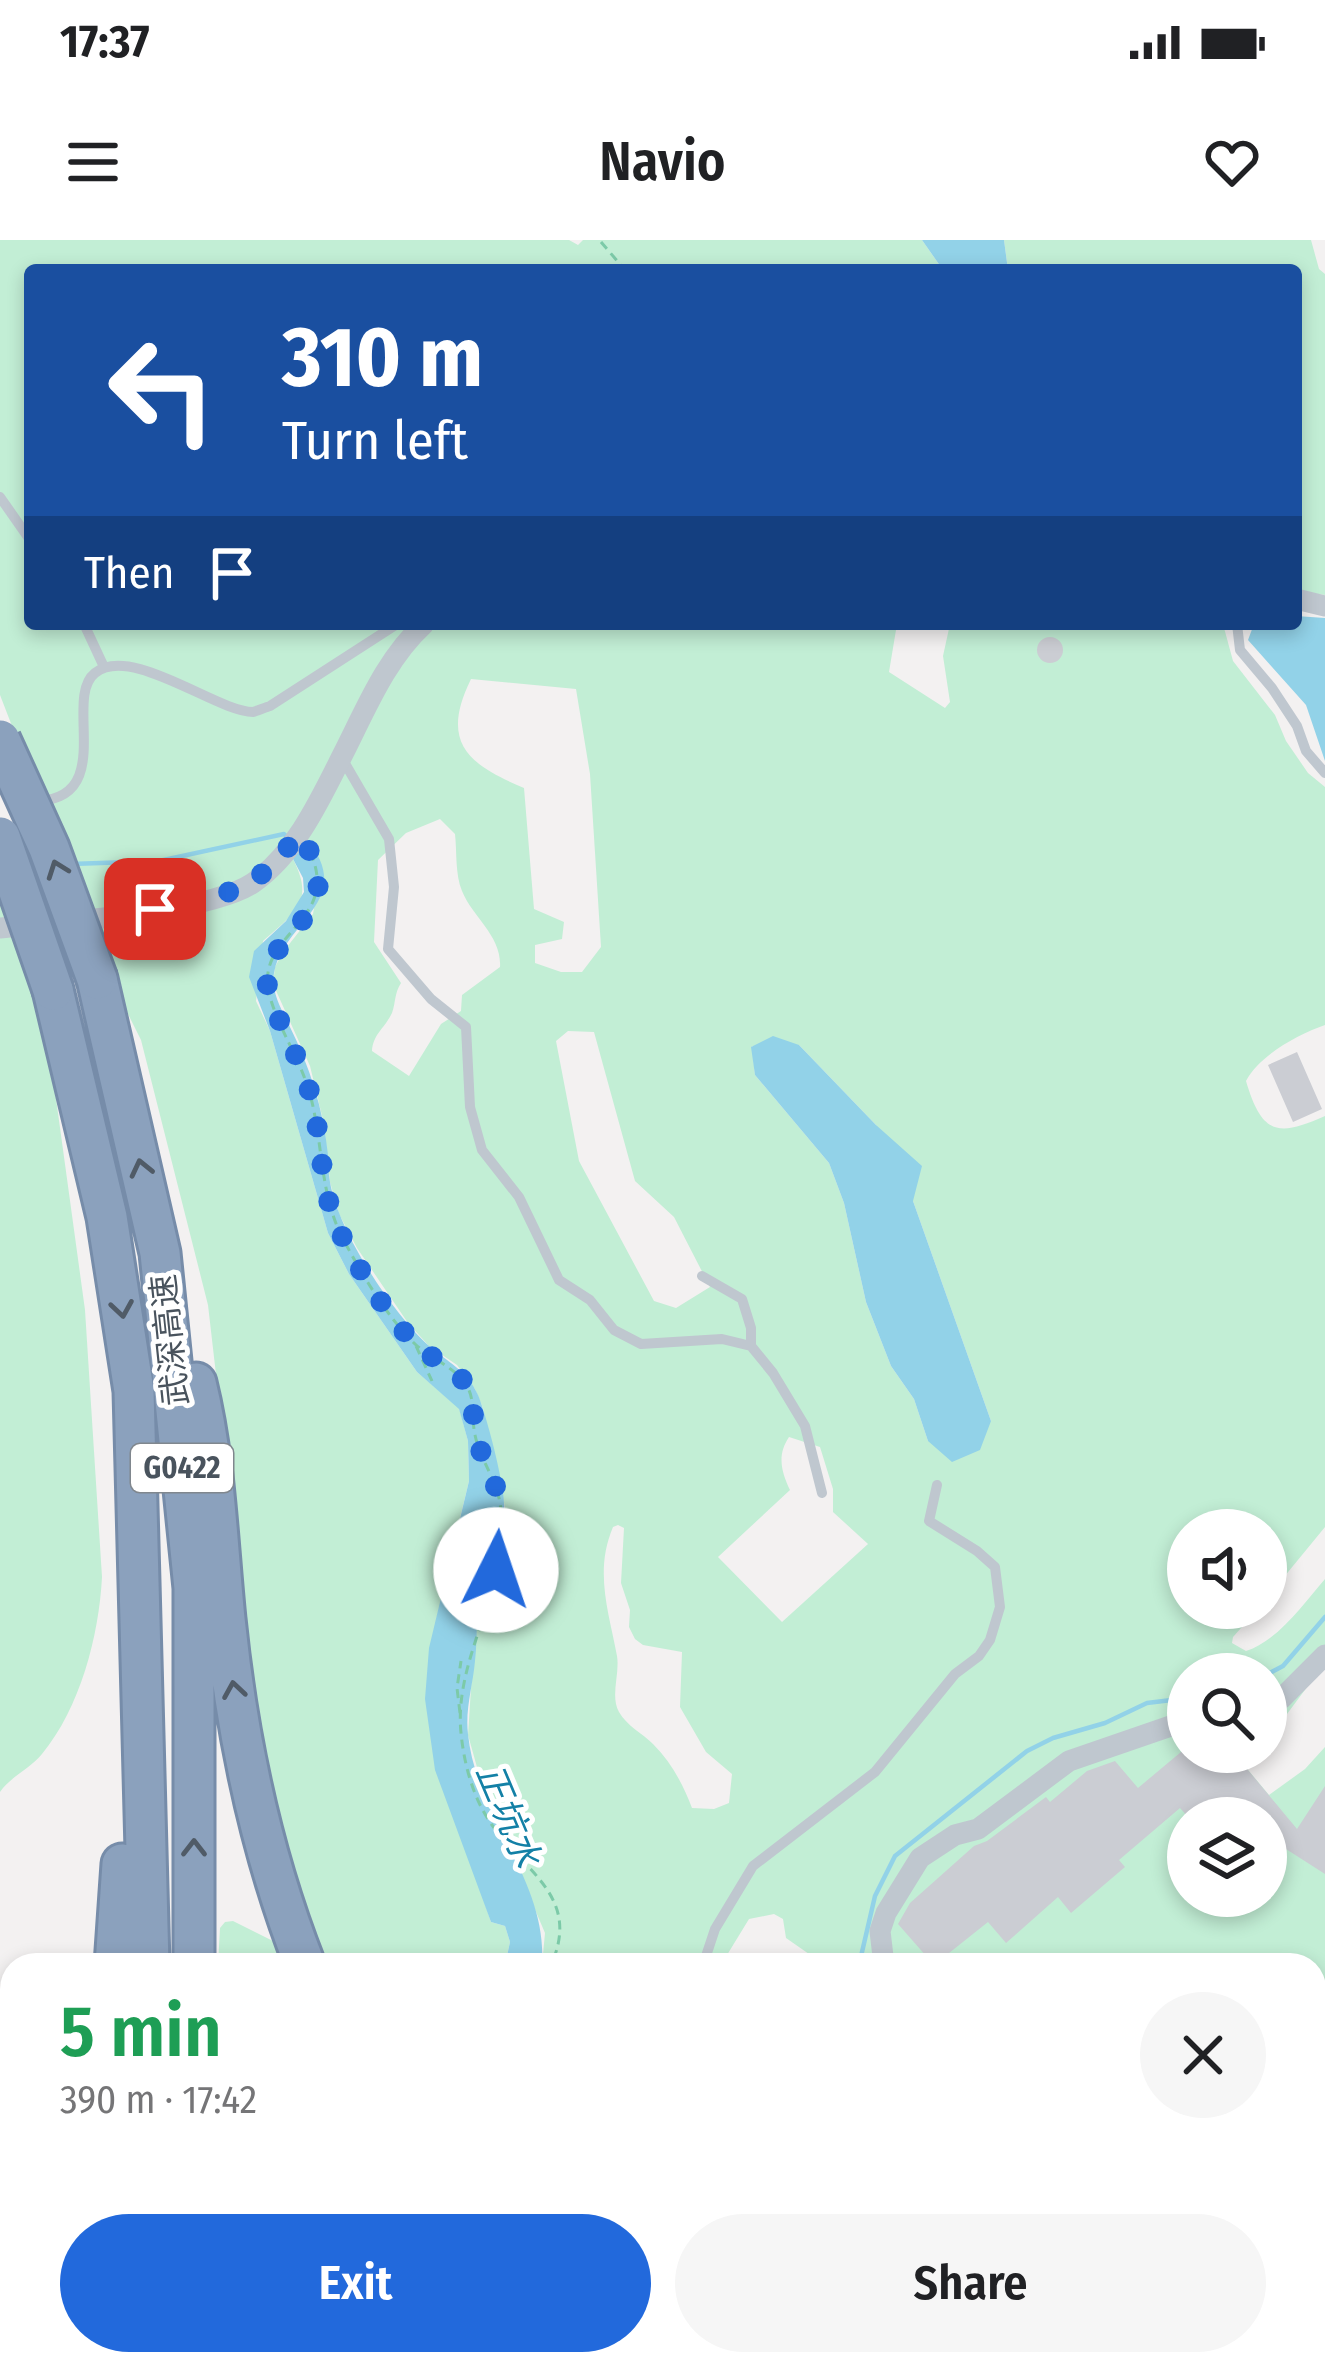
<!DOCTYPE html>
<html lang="en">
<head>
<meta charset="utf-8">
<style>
	:root { --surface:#fff; --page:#f6f6f6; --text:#202124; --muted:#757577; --accent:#2269dc }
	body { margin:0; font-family:"Fira Sans Condensed","Noto Sans SC",sans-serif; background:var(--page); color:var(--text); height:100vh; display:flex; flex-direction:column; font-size:45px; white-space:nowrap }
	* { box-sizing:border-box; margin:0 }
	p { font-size:39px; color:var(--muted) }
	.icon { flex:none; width:66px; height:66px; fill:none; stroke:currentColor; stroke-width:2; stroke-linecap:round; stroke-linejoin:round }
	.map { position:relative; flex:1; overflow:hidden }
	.details { position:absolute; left:0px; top:1713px; width:1326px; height:423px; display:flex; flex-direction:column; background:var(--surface); border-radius:36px 36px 0 0; box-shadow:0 6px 18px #0003 }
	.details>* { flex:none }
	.guide { position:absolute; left:24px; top:24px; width:1278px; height:366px; border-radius:12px; box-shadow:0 6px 18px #0003; background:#1a4fa0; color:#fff; overflow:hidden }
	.buttons { position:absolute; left:1167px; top:1269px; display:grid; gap:24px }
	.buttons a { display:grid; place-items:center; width:120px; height:120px; border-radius:50%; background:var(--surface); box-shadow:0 6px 18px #0003; font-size:60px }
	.pin { position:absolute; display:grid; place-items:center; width:102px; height:102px; color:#fff; margin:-51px; border-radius:24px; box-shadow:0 6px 18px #0006 }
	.me { position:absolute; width:132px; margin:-66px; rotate:4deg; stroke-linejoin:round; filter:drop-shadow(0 0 9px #0008) }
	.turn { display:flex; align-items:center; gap:42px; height:252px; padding:0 60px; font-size:54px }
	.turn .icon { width:156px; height:156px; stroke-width:2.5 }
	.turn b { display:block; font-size:84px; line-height:102px }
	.then { display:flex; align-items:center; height:114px; padding:0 60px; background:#0003; gap:24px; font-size:45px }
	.round { display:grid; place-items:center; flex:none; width:126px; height:126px; border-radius:63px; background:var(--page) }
	.summary { display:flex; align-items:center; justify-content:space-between; height:204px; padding:0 60px }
	h1 { font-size:72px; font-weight:600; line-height:90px; color:#1e9e55 }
	.primary-button { display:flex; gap:24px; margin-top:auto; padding:24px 60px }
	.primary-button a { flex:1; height:138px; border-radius:72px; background:var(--accent); color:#fff; font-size:48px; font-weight:600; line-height:138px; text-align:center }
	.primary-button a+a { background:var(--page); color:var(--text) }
	.status { display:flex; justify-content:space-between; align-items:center; height:84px; padding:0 60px; background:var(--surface); direction:ltr }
	.status svg { height:33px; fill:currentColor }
	header { display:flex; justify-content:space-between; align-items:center; height:156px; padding:0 60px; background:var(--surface); font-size:54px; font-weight:600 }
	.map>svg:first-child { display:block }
	.green { fill:#c2eed5; fill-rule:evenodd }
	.water { fill:#92d2e8 }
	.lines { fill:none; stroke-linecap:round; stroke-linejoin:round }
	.stream { stroke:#92d2e8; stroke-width:4.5 }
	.building { fill:#cbcdd3 }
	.motorway-casing { stroke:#768ca9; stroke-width:45 }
	.path { stroke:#7ccaa8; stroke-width:3; stroke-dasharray:9 6; stroke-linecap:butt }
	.service { stroke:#bfc7cf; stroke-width:10 }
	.minor { stroke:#bfc7cf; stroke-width:21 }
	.motorway { stroke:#8ba1bd; stroke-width:39 }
	.motorway-bridge-casing { stroke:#768ca9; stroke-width:45; stroke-linecap:butt }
	.motorway-bridge { stroke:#8ba1bd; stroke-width:39 }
	.oneway { stroke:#505b67 }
	.route { stroke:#2269dc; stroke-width:21; stroke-dasharray:0 37.8 }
	.labels { text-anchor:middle; stroke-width:10; stroke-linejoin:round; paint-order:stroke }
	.shield { fill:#fff; stroke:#80878e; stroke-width:3 }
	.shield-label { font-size:30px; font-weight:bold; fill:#49535d }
	.street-label { font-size:33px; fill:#49535d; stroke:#fff }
	.water-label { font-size:36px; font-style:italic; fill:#1380a6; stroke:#fff }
</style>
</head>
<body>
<div class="status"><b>17:37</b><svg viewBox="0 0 49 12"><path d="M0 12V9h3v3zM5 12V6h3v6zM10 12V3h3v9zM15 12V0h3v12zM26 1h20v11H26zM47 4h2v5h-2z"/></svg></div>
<header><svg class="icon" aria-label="menu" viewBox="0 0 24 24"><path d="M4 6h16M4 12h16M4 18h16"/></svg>Navio<svg class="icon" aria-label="heart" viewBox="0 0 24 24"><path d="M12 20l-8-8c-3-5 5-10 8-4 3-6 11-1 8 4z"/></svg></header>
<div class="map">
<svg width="1325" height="2135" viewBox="0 0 1325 2135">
	<rect width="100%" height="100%" fill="#f3f1f1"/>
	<path class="green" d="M0,0H569L578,5L583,0H922L943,30H30V384H897L889,432L945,468L950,462L943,416L950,384H1223L1233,421L1275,475L1286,501L1308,533L1325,547V785C1297,795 1260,815 1246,841C1262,895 1278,897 1325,876V1287L1266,1359V1290H1188V1368H1259L1233,1397L1232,1403L1246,1411C1278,1401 1304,1363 1325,1339V1423L1287,1474L1270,1485L1266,1484V1434H1188V1512H1233L1269,1555L1305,1529L1325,1507V2135H728L727,2124H1314V1725H807L809,1714L786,1698L783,1679L774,1674L749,1679L727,1715L728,1725H542L545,1693L482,1545L468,1495L476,1371L505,1267L483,1168L475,1149L457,1125L429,1106L408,1083L357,1008L339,974L330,942L324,884L310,826L273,744L275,727L283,712L313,674L321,627L310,604L292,617C315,661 297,671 263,701L256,761L270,791L328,993L349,1034L417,1132L459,1168L468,1201L469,1241L443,1348L462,1596L491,1682L505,1686L510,1702L505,1725H322L267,1577L208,1065L141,800L108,734L0,455ZM471,439L576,449L590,534L601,707L582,732H561L535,723V705L562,699L564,682L534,669L524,548C467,524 440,502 471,439ZM440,579L455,594C457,612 455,634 462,651C473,678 502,696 500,727L462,755L461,771L441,784L409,836L372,811C373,794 385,788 392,773C396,762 394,754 401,743L374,702L378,620L406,593ZM568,791L594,792L635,941L674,977L710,1047L676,1068L654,1061L579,921L556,801ZM799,805L876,885L913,961L991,1181L928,1201L914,1159L891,1126L866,1062L844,963L829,923L755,835L752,806ZM789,1197L820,1207L833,1249V1272L868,1304L782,1382L718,1317L790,1250C781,1231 777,1215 789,1197ZM618,1285L624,1288L621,1343L630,1370L629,1387L635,1399L643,1405L682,1412L680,1467L706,1512L732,1534L729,1563L714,1569L692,1568C683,1544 671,1522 653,1504C642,1493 627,1486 619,1472C610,1456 620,1434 617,1416C609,1372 594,1332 613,1287ZM1188,1578H1266V1656H1188Z
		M1004,0H1311L1319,29L1325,34V355L1296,351V30H1008Z
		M0,662L38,754L54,844L85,1070L102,1337C99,1396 80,1468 42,1514C30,1529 11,1536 0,1552Z
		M233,1681L279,1704L287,1725H218L220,1688L225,1682Z
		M25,2124H148L151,2135H15Z
		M419,2124H593L592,2135H419Z"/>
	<path class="water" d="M922,0H1004L1008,30H943Z
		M1296,376L1325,378V521L1306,465L1248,400L1254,384H1296Z
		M305,597C359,661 283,681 274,733C271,752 281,768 289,785C310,827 323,868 328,915C329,924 328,933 330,942C338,991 391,1071 428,1105C447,1122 467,1130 478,1155C486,1173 507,1253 504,1270C499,1296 487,1323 481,1349C475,1374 478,1397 475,1421C473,1445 465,1469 468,1494C476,1577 548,1640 542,1725H505L510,1702L505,1686L491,1682L435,1530L425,1459L429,1408L469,1241L468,1201L459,1169L417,1132L349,1034L328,993L270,791L249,737L254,711L286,681L304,652L303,638L292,617Z
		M773,796L799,805L876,885L922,926L913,961L991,1181L980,1210L952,1222L928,1201L914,1159L891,1126L866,1062L844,963L829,923L755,835L751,807Z"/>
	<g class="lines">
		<path class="stream" d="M71,624L159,621L284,594L289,599
			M1266,1435L1283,1426L1325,1377
			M859,1725L875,1656L895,1616L1027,1511L1053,1498L1105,1483L1147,1463L1188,1458"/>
	</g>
	<path class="building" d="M1037 410a13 13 0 1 1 26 0a13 13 0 1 1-26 0Z
		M1297,812L1322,869L1293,882L1268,825Z
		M1181,1512H1233L1297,1589L1325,1546V1634L1275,1602L1266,1610V1578H1189L1180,1568L1119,1620L1125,1627L1071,1673L1058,1657L1006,1703L988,1682L934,1725L898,1684L910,1663L974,1606L987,1601L1046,1557L1050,1562L1087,1531L1115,1521L1138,1548Z"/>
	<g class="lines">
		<defs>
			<path id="motorway" d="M97,739L160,1013L194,1348V1725
				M53,750L107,977L134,1151L149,1725
				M196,1143C215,1220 217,1300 225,1379C237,1498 261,1613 305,1725
				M115,1725L122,1624
				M0,2012L12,1997
				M0,2093L12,2083
				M178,2124L179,2135
				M214,2124L215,2135
				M381,2135L388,2124"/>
		</defs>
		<use href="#motorway" class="motorway-casing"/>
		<path class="path" d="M601,2L625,30
			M310,612C343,684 251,693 270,757C280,792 302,822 311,858C323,905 320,955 343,999C362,1034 386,1076 415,1104C430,1118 451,1125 465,1143C476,1158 471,1177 475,1195C480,1219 496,1239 500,1263C514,1343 453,1415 461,1493C464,1523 472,1554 488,1579C520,1630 583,1654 551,1725
			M416,1106L432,1141
			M460,1473L457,1448L461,1421"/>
		<path class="service" d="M0,257L30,300
			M84,384L104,427
			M1237,384L1240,410L1272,448L1297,486L1306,511L1325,533
			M343,520L389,599L394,647L388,709L431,759L466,787L470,867L482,910L519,957L559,1040L590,1060L614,1090L641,1104L722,1099L751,1106L773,1133L805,1186L822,1253
			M39,561C116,556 63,458 95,433C131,404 217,472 253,472C256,471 267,467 270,466L397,384
			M702,1036L742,1059L751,1088V1106
			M703,1725L715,1689L753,1626L875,1532L955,1434L979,1416L990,1400L1000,1367L995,1327L977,1311L929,1281L937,1245"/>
		<path class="minor" d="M1296,359L1325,366
			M0,688C58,682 208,673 253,643C295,614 320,560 342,516C366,469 385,420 424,384
			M1266,1468L1281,1459L1325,1415
			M884,1725L880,1691L886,1673L920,1618L955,1595L978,1589L1069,1521L1188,1480
			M455,2124L461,2135
			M506,2135L511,2124"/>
		<use href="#motorway" class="motorway"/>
		<defs>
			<path id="motorway-bridge" d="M0,500L49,608L97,739
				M0,597L53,750"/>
		</defs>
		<use href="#motorway-bridge" class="motorway-bridge-casing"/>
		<use href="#motorway-bridge" class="motorway-bridge"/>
	</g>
	<defs><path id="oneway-chevron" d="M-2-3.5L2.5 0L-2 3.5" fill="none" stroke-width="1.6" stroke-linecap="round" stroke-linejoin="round" transform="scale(3)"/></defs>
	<g class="oneway">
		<use href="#oneway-chevron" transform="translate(57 629) rotate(-110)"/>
		<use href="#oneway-chevron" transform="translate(141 928) rotate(-103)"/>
		<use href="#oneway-chevron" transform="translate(122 1069) rotate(81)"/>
		<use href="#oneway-chevron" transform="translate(234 1450) rotate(-99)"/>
		<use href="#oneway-chevron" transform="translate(194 1608) rotate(-90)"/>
	</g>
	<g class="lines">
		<path class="route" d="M155,669C220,657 260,652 298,593C365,684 242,690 272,763C285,795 302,823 311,856C323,901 319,948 339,990C356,1025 388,1078 416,1104C431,1119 453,1126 466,1144C477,1160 471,1180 476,1197C479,1209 485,1220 490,1231C504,1264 504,1296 496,1330"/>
	</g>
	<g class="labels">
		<rect class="shield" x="131" y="1204" width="102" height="48" rx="9"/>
		<g class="shield-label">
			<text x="182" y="1238">G0422</text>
		</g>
		<g class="street-label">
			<text transform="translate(169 1100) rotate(-96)" y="12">武深高速</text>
		</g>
		<g class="water-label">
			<text transform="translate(509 1575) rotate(67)" y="13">正坑水</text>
		</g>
	</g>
</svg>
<div class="buttons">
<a><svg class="icon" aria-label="sound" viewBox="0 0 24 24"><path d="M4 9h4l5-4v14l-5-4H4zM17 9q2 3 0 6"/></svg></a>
<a><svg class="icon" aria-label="search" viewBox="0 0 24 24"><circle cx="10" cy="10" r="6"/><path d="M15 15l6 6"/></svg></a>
<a><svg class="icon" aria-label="layers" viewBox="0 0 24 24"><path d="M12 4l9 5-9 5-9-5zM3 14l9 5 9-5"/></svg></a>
</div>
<div class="pin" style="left:155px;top:669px;background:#d93025"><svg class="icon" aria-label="arrive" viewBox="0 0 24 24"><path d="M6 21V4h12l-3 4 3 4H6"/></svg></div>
<svg class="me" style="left:496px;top:1330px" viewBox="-20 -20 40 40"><circle r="19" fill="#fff"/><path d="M0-13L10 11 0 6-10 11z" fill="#2269dc"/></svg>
<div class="guide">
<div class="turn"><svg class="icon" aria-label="left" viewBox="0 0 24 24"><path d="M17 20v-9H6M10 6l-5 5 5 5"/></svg><div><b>310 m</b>Turn left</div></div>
<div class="then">Then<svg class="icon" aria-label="arrive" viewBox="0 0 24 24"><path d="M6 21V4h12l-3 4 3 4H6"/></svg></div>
</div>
<section class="details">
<div class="summary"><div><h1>5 min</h1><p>390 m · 17:42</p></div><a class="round"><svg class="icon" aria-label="close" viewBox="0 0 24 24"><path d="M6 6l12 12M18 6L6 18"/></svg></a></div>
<div class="primary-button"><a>Exit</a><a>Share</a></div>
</section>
</div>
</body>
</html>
